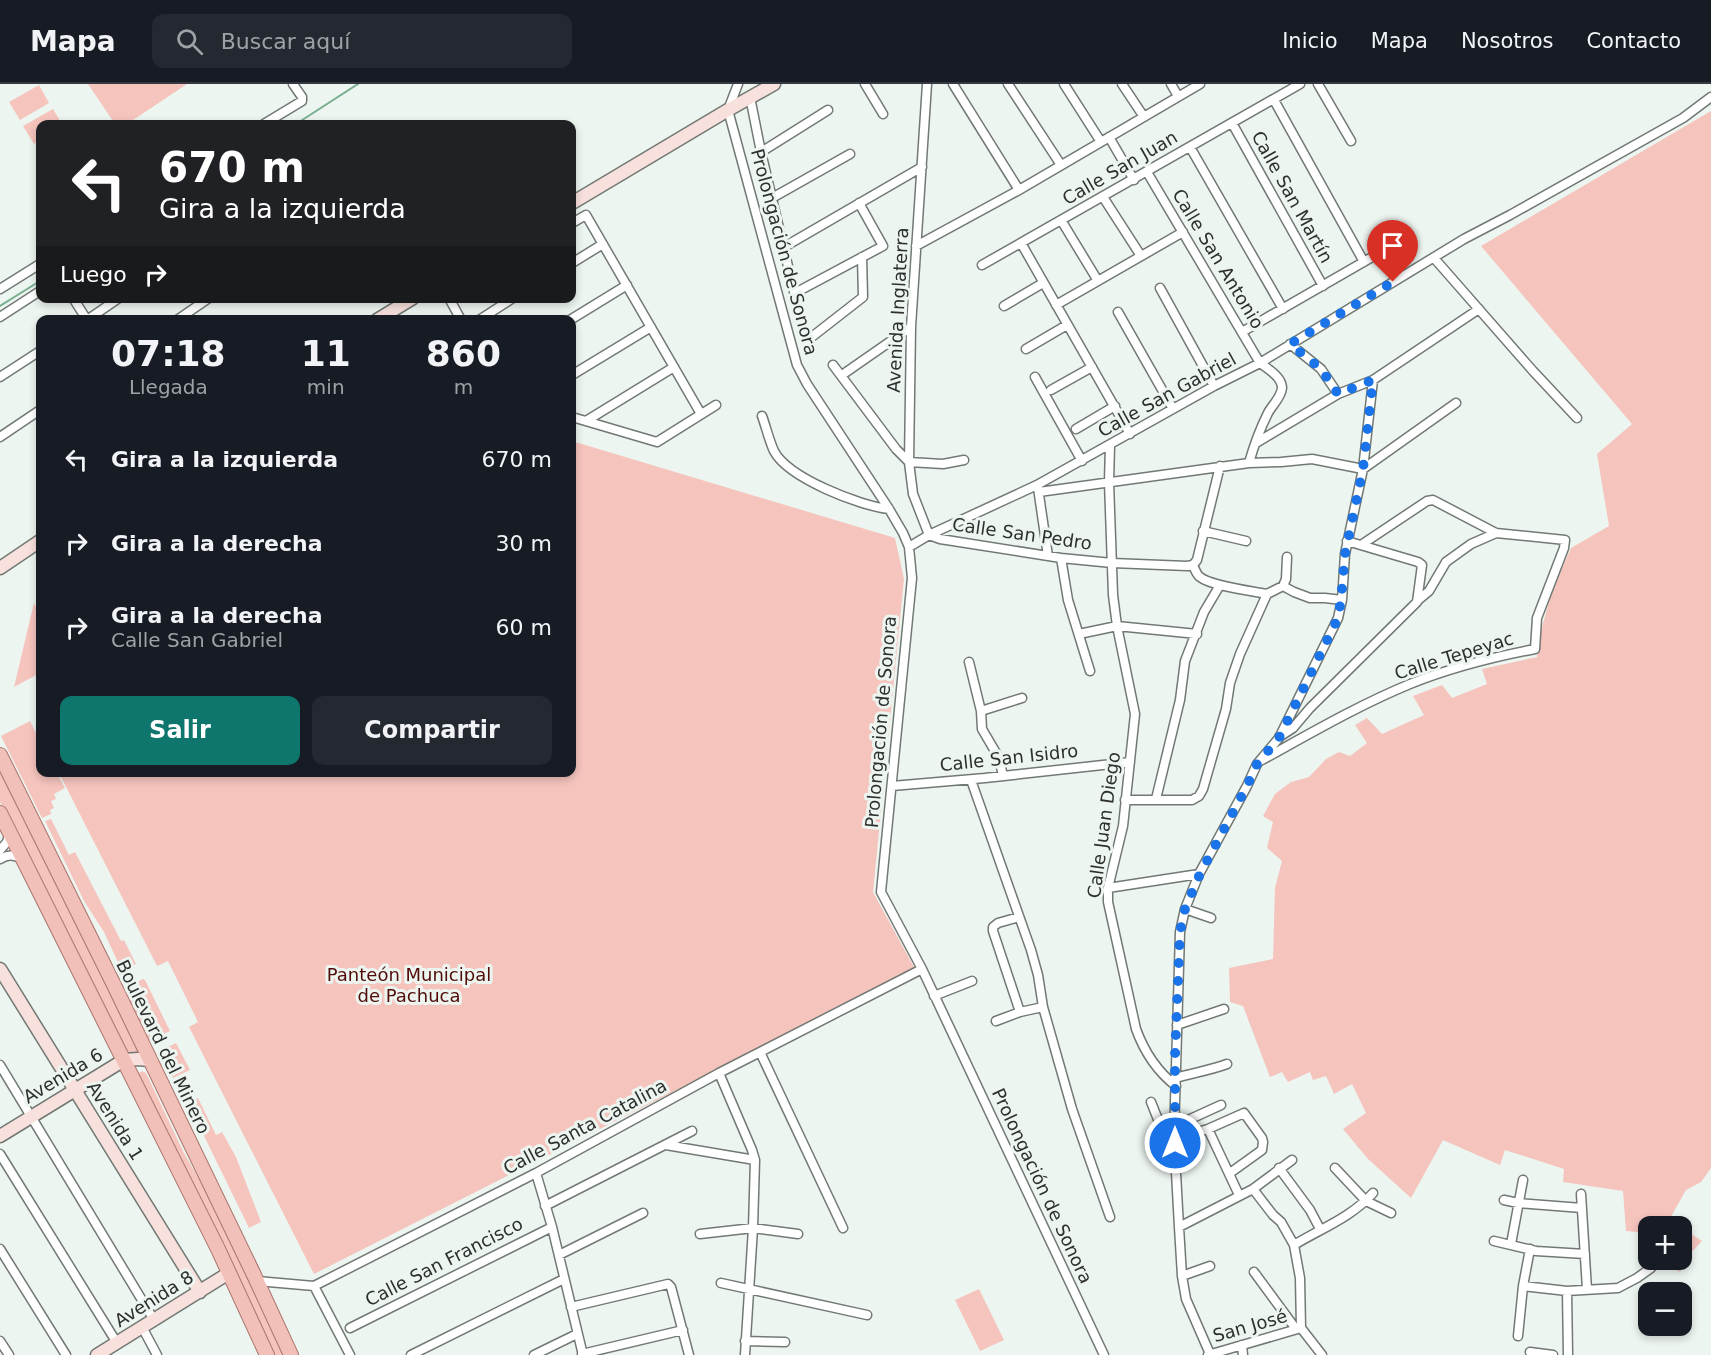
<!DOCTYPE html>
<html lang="es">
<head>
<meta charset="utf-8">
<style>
	:root { --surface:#171b24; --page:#242831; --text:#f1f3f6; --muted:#9ea1a6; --line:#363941; --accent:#0f766e }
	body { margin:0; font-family:"DejaVu Sans",sans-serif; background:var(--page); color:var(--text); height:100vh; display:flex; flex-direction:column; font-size:22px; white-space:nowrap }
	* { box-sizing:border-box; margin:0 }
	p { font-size:20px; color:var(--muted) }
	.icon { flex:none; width:33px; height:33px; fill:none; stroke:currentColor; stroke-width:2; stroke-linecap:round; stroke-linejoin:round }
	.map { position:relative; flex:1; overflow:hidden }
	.sheet { position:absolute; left:36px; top:231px; width:540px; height:462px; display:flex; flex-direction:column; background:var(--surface); border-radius:12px; box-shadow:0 3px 9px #0003 }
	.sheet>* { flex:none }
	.banner { position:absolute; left:36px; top:36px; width:540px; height:183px; border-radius:12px; box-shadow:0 3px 9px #0003; background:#202124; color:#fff; overflow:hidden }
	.tools { position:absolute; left:1638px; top:1132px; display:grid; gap:12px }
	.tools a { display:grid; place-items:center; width:54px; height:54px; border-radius:12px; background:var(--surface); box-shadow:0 3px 9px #0003; font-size:30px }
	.pin { position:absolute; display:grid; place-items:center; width:51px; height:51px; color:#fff; margin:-62px -26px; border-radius:50% 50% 50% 0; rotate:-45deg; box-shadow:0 0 6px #0007 }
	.pin .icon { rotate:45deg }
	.me { position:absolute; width:66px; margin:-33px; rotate:0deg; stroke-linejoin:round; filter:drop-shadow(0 0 4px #0008) }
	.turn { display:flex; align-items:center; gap:21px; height:126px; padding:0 24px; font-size:27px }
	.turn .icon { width:78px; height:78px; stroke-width:2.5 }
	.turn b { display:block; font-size:42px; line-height:51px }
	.then { display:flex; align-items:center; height:57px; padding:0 24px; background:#0003; gap:12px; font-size:22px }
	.eta { display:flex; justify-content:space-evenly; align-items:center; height:102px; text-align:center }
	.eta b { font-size:36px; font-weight:800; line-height:42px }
	.button { display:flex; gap:12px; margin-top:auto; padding:12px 24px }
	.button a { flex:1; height:69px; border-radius:12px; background:var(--accent); color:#fff; font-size:24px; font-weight:800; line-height:69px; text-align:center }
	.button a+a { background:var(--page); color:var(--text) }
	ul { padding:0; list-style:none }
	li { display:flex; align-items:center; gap:18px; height:84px; padding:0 24px }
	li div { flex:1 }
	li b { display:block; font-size:22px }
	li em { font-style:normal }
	header { display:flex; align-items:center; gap:36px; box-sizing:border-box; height:84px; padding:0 30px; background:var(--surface); border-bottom:2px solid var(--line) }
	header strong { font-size:28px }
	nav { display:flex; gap:33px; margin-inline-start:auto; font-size:21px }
	.search { width:420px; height:54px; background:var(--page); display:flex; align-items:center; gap:15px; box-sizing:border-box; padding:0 21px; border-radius:12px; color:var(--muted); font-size:22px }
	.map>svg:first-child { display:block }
	.green { fill:#f5c4bd }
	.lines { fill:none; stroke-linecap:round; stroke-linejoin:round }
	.stream { stroke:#79af90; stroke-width:2 }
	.street-casing { stroke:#727974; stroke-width:11 }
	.secondary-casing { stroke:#727974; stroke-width:15 }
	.primary-casing { stroke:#a7726a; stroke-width:16 }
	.street { stroke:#fff; stroke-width:8 }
	.secondary { stroke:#f8e0dc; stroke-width:12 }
	.primary { stroke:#f1c0b9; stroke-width:14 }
	.route { stroke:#1a73e8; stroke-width:10; stroke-dasharray:0 18 }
	.labels { text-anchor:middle; stroke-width:6; stroke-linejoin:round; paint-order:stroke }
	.street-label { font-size:18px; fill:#2d302e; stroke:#edf5f0 }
	.park-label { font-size:18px; fill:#510c09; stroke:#edf5f0 }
</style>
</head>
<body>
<header>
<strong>Mapa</strong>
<div class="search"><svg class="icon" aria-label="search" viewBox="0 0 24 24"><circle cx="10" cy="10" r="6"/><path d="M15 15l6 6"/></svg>Buscar aquí</div>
<nav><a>Inicio</a><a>Mapa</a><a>Nosotros</a><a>Contacto</a></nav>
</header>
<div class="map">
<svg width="1711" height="1271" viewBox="0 0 1711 1271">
	<rect width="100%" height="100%" fill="#edf5f0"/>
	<path class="green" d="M88,0H187L127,40H115Z
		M39,1L49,19L20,36L9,18Z
		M53,25L62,40H40V56L34,60L23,42Z
		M1711,27V1084L1701,1098L1686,1106L1669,1136L1680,1143H1648V1149L1626,1147L1623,1107L1563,1098L1564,1085L1505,1066L1500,1081L1443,1056L1411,1114L1368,1075L1343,1045L1366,1029L1352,1000L1334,1010L1326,992L1313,996L1310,988L1288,998L1282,988L1270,993L1243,922L1230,918L1229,884L1273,875L1275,804L1282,777L1267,764L1273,738L1263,732L1275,710L1291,698L1309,693L1326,675L1339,668L1350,672L1367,659L1355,641L1367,634L1382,650L1424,631L1413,612L1442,601L1452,614L1487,600L1482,585L1537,573L1539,554L1552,507L1571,464L1609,442L1597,370L1632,340L1481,162Z
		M572,357L895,454L904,495L873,808L915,885L314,1190L189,943L198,938L168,877L157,882L59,689L572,688Z
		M34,519L40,532V589L14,603Z
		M30,637L40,657V688L57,689L65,704L54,710L56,715L51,717L54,724L50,726L51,730L42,734L1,652Z
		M0,686L140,970L134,968L129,971L0,718Z
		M51,735L69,771L75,768L121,857L124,856L136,880L122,887L104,848L84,817L45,737Z
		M143,895L145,896L170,947L150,957L124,904Z
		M176,959L190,986L173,994L158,968Z
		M142,987L146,989L184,1069L210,1114L285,1271H274L210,1134L139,992V989Z
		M198,1014L216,1051L222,1048L236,1073L261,1138L249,1144L188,1019Z
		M1682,1144L1702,1157L1686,1174L1680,1188L1670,1183L1668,1176H1682Z
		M979,1205L1004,1256L980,1267L955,1216Z"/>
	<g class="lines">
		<path class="stream" d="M296,40L358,0
			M0,222L40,197"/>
		<defs>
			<path id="street" d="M738,0L728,26L797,281L807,300L889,425L903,449L909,463L912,494L881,808L922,885L1104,1271
				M865,0L883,30
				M927,0L911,243L909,378L913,410L929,451L940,455L1061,474L1112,479L1187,482L1193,481
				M953,0L1019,106
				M1008,0L1061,81
				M1064,0L1101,58
				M1122,0L1144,33
				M1171,0L1178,12
				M1318,0L1351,57
				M750,13L761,68L804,250L809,253L813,252L863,213L862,173
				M1274,16L1364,178
				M1232,39L1323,202
				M264,40L302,17V13L293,0
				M1109,53L1134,96
				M1190,63L1283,225
				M761,68L828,26
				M1147,88L1260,279C1268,285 1282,293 1282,304C1281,314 1272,321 1268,329C1260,345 1254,361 1249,379
				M1103,113L1141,172
				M772,114L850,70
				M1061,136L1098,197
				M572,139L586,131L701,330
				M1021,159L1130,350
				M916,162L1019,106L1200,0
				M784,163L922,83
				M1434,174L1533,287L1577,334
				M572,179L603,160
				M982,181L1300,0
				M1160,204L1214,302
				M0,205L40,180
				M795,209L883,162L859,119
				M73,214L87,236
				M449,214L461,236
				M1056,221L1183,148
				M1004,222L1043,199
				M1118,228L1173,325
				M0,233L40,207
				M87,236L119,214
				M177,236L209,214
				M479,236L513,214
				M570,236L627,201
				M1242,248L1393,161
				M1290,260L1321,285L1338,310
				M1026,265L1067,241
				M833,281L896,365L909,378L943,380L964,376
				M572,291L651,243
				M842,291L911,243
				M0,293L40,267
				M1035,293L1082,377
				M1051,306L1092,283
				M762,332C766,343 769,356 774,367C788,394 860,422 889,425
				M572,333L657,358L716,321
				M586,337L674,283
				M1076,345L1115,322
				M0,353L40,326
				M1256,359L1338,310L1373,296L1479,225
				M1110,361L1109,398L1113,511L1117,542L1135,630L1123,742L1108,804V818L1136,945C1144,967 1158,988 1176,1002
				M1038,404L1048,472
				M1039,408L1249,379L1281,378L1312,375L1363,385L1456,319
				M1203,447L1246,457
				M909,463L929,451L1037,401L1214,302L1260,279L1464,155L1510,131L1683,34L1711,13
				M1061,474L1068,516L1090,587
				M1193,481L1197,476L1220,382
				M1193,481C1195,485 1196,490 1200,493C1211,502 1252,507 1267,510L1283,502
				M1283,502L1294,508L1310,514H1325L1342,516
				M1283,502L1286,495L1287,473
				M1417,517L1429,507L1446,478L1471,460L1496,449
				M1079,550L1117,542L1197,550
				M969,578L981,627L982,645L999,674L1003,692
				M981,627L1022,614
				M1279,653L1293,644L1310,624L1417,518L1422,481L1418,478L1347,457
				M1262,676C1311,649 1359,621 1410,600C1450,584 1493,573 1535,565L1537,534L1564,464L1565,456L1496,449L1433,416L1427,417L1361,461
				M971,696L1031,866L1038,891L1043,923L1072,1025L1110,1133
				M892,702L985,694L1130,678
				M1156,715L1180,616L1185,577L1204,528L1220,501
				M1125,716H1192L1199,712L1203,705L1226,625L1230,599L1240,570L1267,510
				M0,766L7,758L10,748
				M0,775C8,770 14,771 22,775
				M1108,804L1199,790
				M1185,825L1211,834
				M1019,833L998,839L993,843V847L1020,928
				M934,912L972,897
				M996,937L1020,928L1043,923
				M1177,941L1224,925
				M760,968L843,1144
				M0,981L154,1236
				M719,989L752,1066L755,1076L753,1144L745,1271
				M1175,994C1193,989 1211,986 1227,980
				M1151,1018L1159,1038L1175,1059
				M1175,1042L1221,1021
				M1208,1045L1239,1111
				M1174,1052L1190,1050L1208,1045L1244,1029L1262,1054L1263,1058L1262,1066L1230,1089
				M666,1061L755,1076
				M1163,1068L1175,1063
				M0,1070L117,1259
				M1279,1084L1310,1126L1320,1145
				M1335,1084L1366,1117L1391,1129
				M536,1089L552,1143L583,1271
				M1253,1105L1273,1131L1281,1138L1294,1161L1300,1194L1301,1244
				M1581,1110L1587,1205
				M1504,1116L1518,1119L1582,1124
				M545,1122L692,1047
				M1179,1143L1253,1105L1292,1076
				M700,1150L753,1144L798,1150
				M1494,1157L1536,1167L1585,1170
				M1511,1160L1523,1096
				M1294,1161C1320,1145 1352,1133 1373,1109
				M0,1165L66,1271
				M559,1171L643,1129
				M1254,1188L1296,1245
				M1182,1192L1210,1182
				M257,1197L314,1202L536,1089L719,989L922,885
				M721,1199L867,1231
				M314,1202L350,1271
				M1523,1202L1567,1207L1618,1204L1637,1194L1651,1184
				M1567,1207L1568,1271
				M571,1223L668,1200L671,1203L689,1271
				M142,1243L157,1271
				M350,1244L552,1143
				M1301,1244L1322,1271
				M1518,1252L1523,1202L1530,1165
				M0,1257L9,1271
				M745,1257L785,1258
				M1242,1261L1243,1271
				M1530,1268L1553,1271
				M582,1270L683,1246
				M1210,1270L1186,1215L1182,1192L1179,1143L1174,1052L1180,848L1185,825L1199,790L1247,702L1257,680L1279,654L1338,534L1342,516L1345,470L1363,385L1373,296
				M411,1271L564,1195
				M534,1271L577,1250
				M1208,1271L1301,1244"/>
			<path id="secondary" d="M572,119L728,26L774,0
				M377,236L413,214
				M0,484L40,457
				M0,885L200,1208
				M0,1052L124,976L138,975L149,976
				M97,1271L229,1189"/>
			<path id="primary" d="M0,671L114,901L254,1191L291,1271
				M0,729L218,1165L267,1271"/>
		</defs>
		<use href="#street" class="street-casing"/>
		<use href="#secondary" class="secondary-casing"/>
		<use href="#primary" class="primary-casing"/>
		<use href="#street" class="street"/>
		<use href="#secondary" class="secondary"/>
		<use href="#primary" class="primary"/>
	</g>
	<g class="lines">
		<path class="route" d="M1175,1059V972L1180,848L1185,825L1200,790L1247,702L1257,680L1279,654L1338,534L1341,516L1345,470L1363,385L1373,296L1338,310L1321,285L1290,260L1393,198"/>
	</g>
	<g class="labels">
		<g class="street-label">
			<text transform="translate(1120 84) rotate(-30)" y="6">Calle San Juan</text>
			<text transform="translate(1292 113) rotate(61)" y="6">Calle San Martín</text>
			<text transform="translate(784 168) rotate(75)" y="6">Prolongación de Sonora</text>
			<text transform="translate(1218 175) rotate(59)" y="6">Calle San Antonio</text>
			<text transform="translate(898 226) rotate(-87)" y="6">Avenida Inglaterra</text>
			<text transform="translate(1167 311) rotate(-29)" y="6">Calle San Gabriel</text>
			<text transform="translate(1022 450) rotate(8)" y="6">Calle San Pedro</text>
			<text transform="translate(1454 572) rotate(-17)" y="6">Calle Tepeyac</text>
			<text transform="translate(881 638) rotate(-85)" y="6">Prolongación de Sonora</text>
			<text transform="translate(1009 674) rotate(-6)" y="6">Calle San Isidro</text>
			<text transform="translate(1104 741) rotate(-82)" y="6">Calle Juan Diego</text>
			<text transform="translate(163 963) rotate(64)" y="6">Boulevard del Minero</text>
			<text transform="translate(63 992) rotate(-31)" y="6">Avenida 6</text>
			<text transform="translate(115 1037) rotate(58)" y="6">Avenida 1</text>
			<text transform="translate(585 1043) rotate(-28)" y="6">Calle Santa Catalina</text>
			<text transform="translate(1042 1102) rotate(65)" y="6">Prolongación de Sonora</text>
			<text transform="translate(444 1178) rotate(-27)" y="6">Calle San Francisco</text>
			<text transform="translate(154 1215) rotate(-32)" y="6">Avenida 8</text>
			<text transform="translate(1250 1242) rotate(-16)" y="6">San José</text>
		</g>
		<g class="park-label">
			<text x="409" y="897">Panteón Municipal<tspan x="409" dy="21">de Pachuca</tspan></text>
		</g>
	</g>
</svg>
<div class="tools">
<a>+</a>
<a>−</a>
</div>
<div class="pin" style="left:1393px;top:198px;background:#d93025"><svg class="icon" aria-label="arrive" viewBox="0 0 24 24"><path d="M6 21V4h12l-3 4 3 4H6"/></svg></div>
<svg class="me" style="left:1175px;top:1059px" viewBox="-20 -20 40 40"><circle r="17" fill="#1a73e8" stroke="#fff" stroke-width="3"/><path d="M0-11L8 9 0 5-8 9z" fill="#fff"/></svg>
<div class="banner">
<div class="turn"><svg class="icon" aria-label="left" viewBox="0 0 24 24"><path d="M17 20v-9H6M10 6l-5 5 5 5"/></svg><div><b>670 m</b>Gira a la izquierda</div></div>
<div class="then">Luego<svg class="icon" aria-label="right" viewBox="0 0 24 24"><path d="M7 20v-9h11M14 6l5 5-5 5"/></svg></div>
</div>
<section class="sheet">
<div class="eta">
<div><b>07:18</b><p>Llegada</p></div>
<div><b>11</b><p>min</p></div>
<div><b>860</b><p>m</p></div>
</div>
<ul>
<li><svg class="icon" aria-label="left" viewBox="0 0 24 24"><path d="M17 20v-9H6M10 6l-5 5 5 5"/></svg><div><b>Gira a la izquierda</b></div><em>670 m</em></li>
<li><svg class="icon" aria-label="right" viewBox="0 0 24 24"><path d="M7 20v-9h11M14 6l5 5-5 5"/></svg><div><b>Gira a la derecha</b></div><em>30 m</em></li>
<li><svg class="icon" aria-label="right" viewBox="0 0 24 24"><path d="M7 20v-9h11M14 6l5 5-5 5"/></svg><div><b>Gira a la derecha</b><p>Calle San Gabriel</p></div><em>60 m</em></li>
</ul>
<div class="button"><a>Salir</a><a>Compartir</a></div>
</section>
</div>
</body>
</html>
